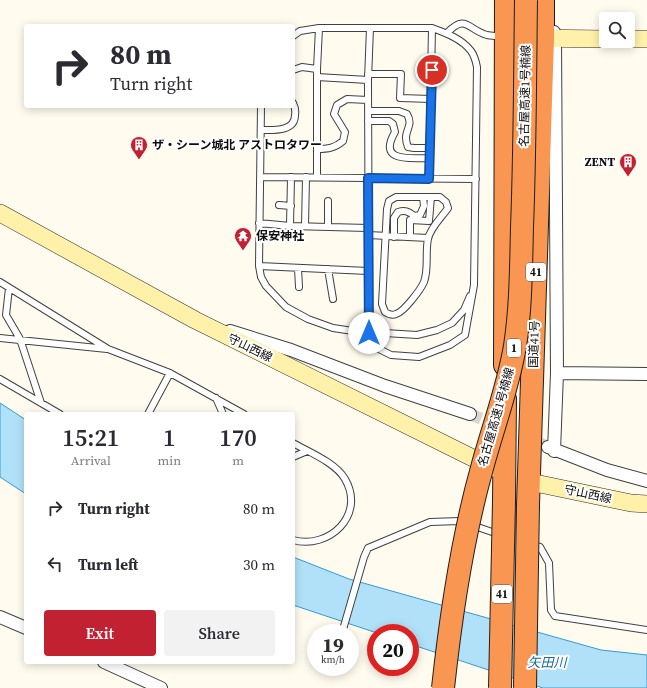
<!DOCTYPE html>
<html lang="en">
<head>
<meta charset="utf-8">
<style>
	:root { --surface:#fff; --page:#f2f2f3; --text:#2b2b33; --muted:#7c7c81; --accent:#c22131 }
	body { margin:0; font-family:"Source Serif 4","Noto Sans JP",serif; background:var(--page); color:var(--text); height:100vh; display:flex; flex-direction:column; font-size:15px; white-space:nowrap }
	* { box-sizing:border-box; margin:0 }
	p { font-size:13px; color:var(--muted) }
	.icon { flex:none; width:22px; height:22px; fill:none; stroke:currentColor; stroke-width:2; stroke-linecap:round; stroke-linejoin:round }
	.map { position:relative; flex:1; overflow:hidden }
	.panel { position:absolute; left:24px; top:412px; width:271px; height:252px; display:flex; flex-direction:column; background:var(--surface); border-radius:4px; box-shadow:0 2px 10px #0003 }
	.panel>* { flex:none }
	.top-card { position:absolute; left:24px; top:24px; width:271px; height:84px; border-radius:4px; box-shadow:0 2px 10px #0003; background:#fff; color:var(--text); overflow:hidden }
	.buttons { position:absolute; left:599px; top:12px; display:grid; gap:8px }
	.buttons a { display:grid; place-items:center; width:36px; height:36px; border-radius:4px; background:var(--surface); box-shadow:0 2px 10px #0003; font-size:20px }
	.speed { position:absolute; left:307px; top:624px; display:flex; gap:8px; font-size:20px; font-weight:700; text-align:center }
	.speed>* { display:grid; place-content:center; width:52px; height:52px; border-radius:50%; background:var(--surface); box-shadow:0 2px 10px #0003; line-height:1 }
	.speed small { font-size:10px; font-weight:400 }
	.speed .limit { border:6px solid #d22; background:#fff; color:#111 }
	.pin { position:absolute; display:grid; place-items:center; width:34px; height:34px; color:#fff; margin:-17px; border:2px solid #fff; border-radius:50%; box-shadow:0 1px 4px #0007 }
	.me { position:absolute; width:44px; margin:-22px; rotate:0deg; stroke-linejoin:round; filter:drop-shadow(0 0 3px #0008) }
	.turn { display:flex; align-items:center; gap:14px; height:84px; padding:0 20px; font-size:18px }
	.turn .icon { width:52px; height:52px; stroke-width:2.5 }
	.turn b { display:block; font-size:28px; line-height:34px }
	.eta { display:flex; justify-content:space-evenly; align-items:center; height:68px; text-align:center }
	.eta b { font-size:24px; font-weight:600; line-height:28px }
	.cta { display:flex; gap:8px; margin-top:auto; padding:8px 20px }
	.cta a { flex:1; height:46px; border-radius:4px; background:var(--accent); color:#fff; font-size:16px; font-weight:600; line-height:46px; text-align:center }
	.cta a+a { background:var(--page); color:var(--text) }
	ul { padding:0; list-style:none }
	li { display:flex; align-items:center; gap:12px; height:56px; padding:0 20px }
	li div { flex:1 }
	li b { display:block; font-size:15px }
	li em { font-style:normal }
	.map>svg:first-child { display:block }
	.water { fill:#b1e1f8; stroke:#359bd1 }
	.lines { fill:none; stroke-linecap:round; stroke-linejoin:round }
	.street-tunnel { stroke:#dbd7cc; stroke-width:12; stroke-dasharray:12 6; stroke-linecap:butt }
	.lane-casing { stroke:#404040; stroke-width:8 }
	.street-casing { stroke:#404040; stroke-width:14 }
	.secondary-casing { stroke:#2f2f2f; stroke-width:18 }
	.highway-casing { stroke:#1e1e1e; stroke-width:24 }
	.lane { stroke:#fff; stroke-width:6 }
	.street { stroke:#fff; stroke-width:12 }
	.secondary { stroke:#fff1a9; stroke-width:17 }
	.highway { stroke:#f99652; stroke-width:22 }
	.highway-bridge-casing { stroke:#1e1e1e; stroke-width:24; stroke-linecap:butt }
	.highway-bridge { stroke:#f99652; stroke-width:22 }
	.route-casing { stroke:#114b97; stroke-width:10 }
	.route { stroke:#1a73e8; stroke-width:7 }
	.labels { text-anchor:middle; stroke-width:4; stroke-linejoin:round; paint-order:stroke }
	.shield { fill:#fff; stroke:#565656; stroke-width:1 }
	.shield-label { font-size:11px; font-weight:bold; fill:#0d0d0d }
	.street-label { font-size:12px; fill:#0d0d0d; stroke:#fff }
	.poi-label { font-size:12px; font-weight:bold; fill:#0d0d0d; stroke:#fff; text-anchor:start }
	.water-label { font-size:13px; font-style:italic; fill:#136ca3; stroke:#fff }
</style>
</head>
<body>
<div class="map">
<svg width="647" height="688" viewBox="0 0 647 688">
	<rect width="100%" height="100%" fill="#fffbee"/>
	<path class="water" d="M0,403L26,420V494L0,477Z
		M293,557L349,579L601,650L647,655V688H543L410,644V633H377L293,605Z"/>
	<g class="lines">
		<path class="street-tunnel" d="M470,414L546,446"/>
		<defs>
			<path id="lane" d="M447,33C466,13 468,30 487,35C492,36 498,36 503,37
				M293,36L300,31L319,28H432C446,33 462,39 471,51C474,55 476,62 477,67L474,285L465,335L450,345L419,357L391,355L375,347L353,331
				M293,70L302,67L317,69
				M368,74H401L400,98L431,99
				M317,77L368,80
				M261,106L259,266L261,277L266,286L286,307L308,319L333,328L353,331L417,335L437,330L452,323L464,310L470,296
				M368,111H399L407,114C415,128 401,130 408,147L414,148H430
				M368,121H389L393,124L395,132C377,163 410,158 430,158
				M261,130C273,130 295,132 295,115C296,110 295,107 293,103
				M317,149C328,149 335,148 343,141L345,132L334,114L337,105L347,99L368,100
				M261,177L476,179
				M317,177V69L319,28
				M429,179L432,28
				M396,197H440L446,202L448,208C442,217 430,228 428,239C425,253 429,268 424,282C421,289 404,312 396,314C392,316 388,314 385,312L382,304L387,209L389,201Z
				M279,205L291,206
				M259,223L290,226L368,228
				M290,226L291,177
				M305,226L306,177
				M328,227V201
				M368,235L428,238
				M394,237V218L398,212C405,210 408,211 414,216L420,215L424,206L423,197
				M410,237V220L429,221L431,197
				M259,266L368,271
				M298,268L299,287
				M328,269L333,299
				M0,282L108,349L170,373L244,414
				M9,288L6,315L20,339L41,403
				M369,333L368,80L370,28
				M0,338L107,349
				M0,379L60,414
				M216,398L223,414
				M148,414L170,373
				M293,443C309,452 336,463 345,479C366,515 329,550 293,540
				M293,457L307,451
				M532,545L540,547L549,563L551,610L555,616L647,630
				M342,633L364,557L368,548L430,522L460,521L498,534"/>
			<path id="street" d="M554,32L555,39L557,373L554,451
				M230,331L291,350L385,386L470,414
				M557,373L647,374
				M548,447L607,470L647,481
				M0,617L26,628
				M104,662L161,688"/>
			<path id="secondary" d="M530,38L606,39
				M628,39H647
				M0,213L195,320L493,468
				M529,484H540L631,503L647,504"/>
			<path id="highway" d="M505,365L506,0
				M504,501L505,399
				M528,505L543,38V0"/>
		</defs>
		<use href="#lane" class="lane-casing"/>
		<use href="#street" class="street-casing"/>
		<use href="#secondary" class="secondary-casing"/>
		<use href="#highway" class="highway-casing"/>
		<use href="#lane" class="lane"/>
		<use href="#street" class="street"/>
		<use href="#secondary" class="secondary"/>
		<use href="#highway" class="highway"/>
		<defs>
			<path id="highway-bridge" d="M443,688C451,614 462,539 482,468C493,427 508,388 515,346C521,307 521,267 522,227C525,152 525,76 526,0
				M500,688L504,501
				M525,688L528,505"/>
		</defs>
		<use href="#highway-bridge" class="highway-bridge-casing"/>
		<use href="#highway-bridge" class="highway-bridge"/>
	</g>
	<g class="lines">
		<defs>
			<path id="route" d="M369,333L368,178L429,179L432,70"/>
		</defs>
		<use href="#route" class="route-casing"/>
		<use href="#route" class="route"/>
	</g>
	<defs>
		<symbol id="building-pin" viewBox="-11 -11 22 30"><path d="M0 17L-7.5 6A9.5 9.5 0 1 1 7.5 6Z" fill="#c22131" stroke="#fff"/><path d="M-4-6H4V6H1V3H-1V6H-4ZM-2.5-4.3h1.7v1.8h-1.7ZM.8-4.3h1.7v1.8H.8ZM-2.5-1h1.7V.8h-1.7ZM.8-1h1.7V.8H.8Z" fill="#fff"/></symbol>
		<symbol id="temple-pin" viewBox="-11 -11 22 30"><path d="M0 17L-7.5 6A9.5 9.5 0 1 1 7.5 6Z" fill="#c22131" stroke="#fff"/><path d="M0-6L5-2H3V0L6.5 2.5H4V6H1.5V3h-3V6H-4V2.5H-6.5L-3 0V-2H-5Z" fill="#fff"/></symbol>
	</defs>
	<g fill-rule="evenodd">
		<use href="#building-pin" x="129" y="135" width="20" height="27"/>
		<use href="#building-pin" x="618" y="152" width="20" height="27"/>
		<use href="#temple-pin" x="233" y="226" width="20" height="27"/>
	</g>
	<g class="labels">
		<g class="shield">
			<rect x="526" y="263" width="20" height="18" rx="3"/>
			<rect x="507" y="339" width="14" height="18" rx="3"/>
			<rect x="492" y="585" width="20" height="18" rx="3"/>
		</g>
		<g class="shield-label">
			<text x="536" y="276">41</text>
			<text x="514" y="352">1</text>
			<text x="502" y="598">41</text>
		</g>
		<g class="street-label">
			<text transform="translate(525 96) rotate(-89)" y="4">名古屋高速1号楠線</text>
			<text transform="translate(534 344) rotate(-88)" y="4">国道41号</text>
			<text transform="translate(250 348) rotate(26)" y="4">守山西線</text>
			<text transform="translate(496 417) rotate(-74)" y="4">名古屋高速1号楠線</text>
			<text transform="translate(588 494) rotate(12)" y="4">守山西線</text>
		</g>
		<g class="poi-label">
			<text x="152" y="149">ザ・シーン城北 アストロタワー</text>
			<text x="615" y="166" text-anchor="end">ZENT</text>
			<text x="256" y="240">保安神社</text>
		</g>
		<g class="water-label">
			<text x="547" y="667">矢田川</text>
		</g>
	</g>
</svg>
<div class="buttons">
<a><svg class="icon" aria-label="search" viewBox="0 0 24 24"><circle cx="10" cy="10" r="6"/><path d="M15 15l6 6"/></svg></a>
</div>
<div class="speed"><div>19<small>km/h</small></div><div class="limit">20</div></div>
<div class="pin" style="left:432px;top:70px;background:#d93025"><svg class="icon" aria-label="arrive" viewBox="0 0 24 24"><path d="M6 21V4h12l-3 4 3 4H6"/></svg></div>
<svg class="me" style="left:369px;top:333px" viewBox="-20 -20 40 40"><circle r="19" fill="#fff"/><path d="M0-13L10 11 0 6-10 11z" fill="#1a73e8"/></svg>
<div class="top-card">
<div class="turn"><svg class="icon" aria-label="right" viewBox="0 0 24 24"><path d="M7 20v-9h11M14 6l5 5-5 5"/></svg><div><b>80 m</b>Turn right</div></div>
</div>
<section class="panel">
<div class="eta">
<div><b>15:21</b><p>Arrival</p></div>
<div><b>1</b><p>min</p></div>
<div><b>170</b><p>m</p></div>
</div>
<ul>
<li><svg class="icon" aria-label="right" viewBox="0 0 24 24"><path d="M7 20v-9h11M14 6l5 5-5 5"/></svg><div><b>Turn right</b></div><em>80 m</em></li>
<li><svg class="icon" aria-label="left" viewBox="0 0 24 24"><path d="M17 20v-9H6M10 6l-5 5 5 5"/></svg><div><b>Turn left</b></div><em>30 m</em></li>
</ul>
<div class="cta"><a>Exit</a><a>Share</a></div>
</section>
</div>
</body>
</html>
